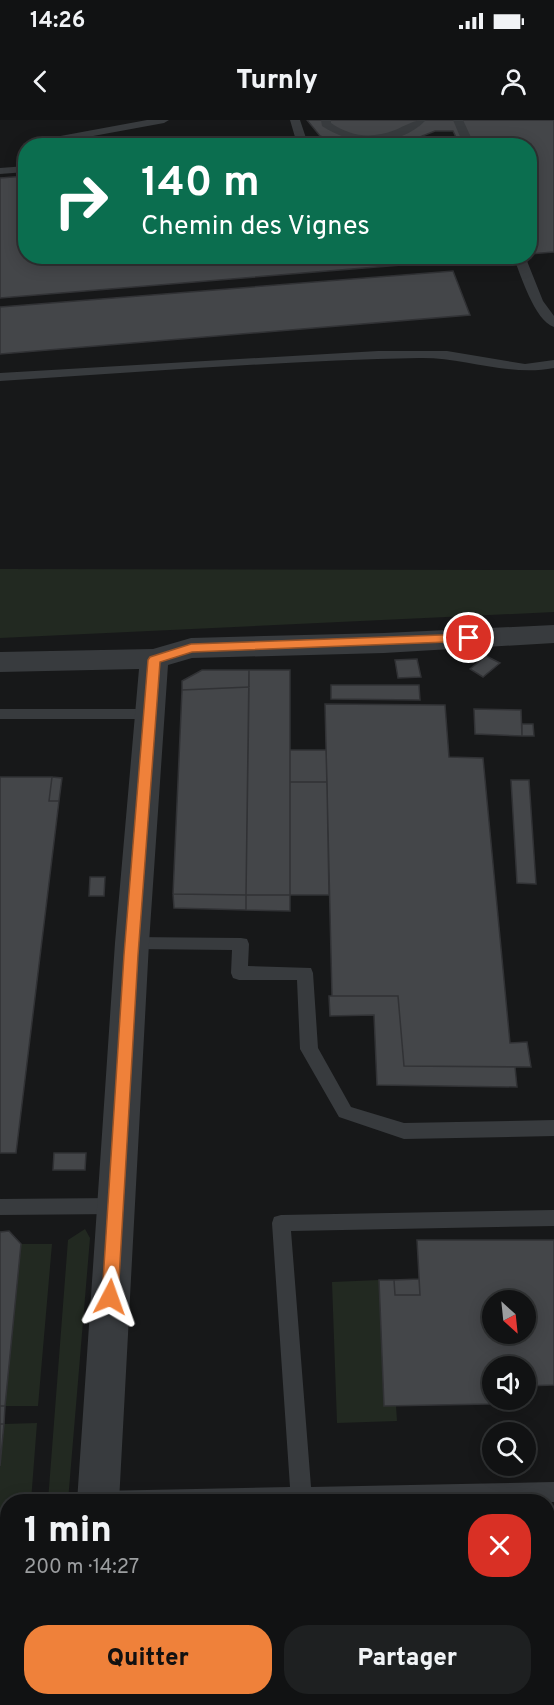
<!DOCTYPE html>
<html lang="fr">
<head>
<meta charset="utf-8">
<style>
	:root { --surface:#111213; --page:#1e2021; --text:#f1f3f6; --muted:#9c9ea0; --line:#303233; --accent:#ef813a }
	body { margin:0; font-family:Overpass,sans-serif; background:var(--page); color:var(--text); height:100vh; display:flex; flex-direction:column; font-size:22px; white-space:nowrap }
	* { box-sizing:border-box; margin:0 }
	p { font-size:20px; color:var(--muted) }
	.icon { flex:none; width:33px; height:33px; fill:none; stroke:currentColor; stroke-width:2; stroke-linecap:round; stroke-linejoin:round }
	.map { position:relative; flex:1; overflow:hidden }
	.sheet { position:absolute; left:0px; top:1374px; width:555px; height:212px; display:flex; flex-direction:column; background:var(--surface); border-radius:24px 24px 0 0; box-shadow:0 3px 15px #0003,0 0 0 2px var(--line) }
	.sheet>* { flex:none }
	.guide { position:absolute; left:18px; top:18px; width:519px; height:126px; border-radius:24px; box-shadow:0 3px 15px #0003,0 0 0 2px var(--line); background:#0b6e4f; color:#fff; overflow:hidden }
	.needle { width:39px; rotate:153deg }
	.buttons { position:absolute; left:482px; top:1170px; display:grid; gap:12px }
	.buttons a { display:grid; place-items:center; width:54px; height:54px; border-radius:50%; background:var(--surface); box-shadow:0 3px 15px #0003,0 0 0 2px var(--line); font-size:30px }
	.pin { position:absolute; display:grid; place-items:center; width:51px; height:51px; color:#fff; margin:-26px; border:3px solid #fff; border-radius:50%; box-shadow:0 2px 6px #0007 }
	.me { position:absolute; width:66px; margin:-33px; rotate:4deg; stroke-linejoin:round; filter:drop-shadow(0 0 4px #0008) }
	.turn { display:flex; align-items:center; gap:21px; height:126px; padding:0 24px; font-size:27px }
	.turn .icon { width:78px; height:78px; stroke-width:2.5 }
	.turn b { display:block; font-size:42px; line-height:51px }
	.round { display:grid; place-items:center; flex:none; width:63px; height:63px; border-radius:24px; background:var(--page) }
	.head { display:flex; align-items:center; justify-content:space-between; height:102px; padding:0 24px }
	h1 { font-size:36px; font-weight:800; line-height:45px }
	.button { display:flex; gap:12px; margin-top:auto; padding:12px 24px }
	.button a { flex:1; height:69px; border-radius:24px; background:var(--accent); color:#111; font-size:24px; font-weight:800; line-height:69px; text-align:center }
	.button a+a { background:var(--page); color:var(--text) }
	.status { display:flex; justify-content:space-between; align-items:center; height:42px; padding:0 30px; background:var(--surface); direction:ltr }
	.status svg { height:16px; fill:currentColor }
	header { display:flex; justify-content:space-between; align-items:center; height:78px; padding:0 24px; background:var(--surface); font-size:27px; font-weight:800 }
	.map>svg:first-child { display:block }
	.green { fill:#222921 }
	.building { fill:#444649; stroke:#313235; stroke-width:1.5; fill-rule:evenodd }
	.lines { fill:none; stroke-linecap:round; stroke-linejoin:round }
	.lane { fill:#383b3e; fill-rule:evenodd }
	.street { fill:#383b3e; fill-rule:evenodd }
	.route { fill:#ef813a; stroke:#9b5426; stroke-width:1.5 }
</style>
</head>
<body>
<div class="status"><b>14:26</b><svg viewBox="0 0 49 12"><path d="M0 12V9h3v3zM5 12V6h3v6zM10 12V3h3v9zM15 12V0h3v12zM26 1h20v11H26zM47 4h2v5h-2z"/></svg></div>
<header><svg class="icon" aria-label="back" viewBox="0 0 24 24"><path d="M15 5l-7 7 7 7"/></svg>Turnly<svg class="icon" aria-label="person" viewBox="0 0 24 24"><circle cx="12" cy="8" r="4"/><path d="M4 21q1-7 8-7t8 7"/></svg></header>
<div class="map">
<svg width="554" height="1585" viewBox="0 0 554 1585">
	<rect width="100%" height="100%" fill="#171819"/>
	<path class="green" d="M0,449L554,450V492L0,518Z
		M85,1109L90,1118L68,1381H48L68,1120Z
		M21,1124H52L38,1286H5Z
		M379,1160L384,1286H396L397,1301L337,1303L332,1162Z
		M37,1303L31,1381L8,1382L7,1482H0V1346L4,1304Z
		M0,1491L7,1492L8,1578H16L15,1585H0Z"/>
	<path class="building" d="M307,0H554V132L530,134V26H460L453,11H435L397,26H345L320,16Z
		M26,56V136H460L462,140L0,178V58Z
		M453,151L470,195L0,234V187Z
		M486,536L500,543L483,557L470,549Z
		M417,539L421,557L398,558L395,540Z
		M202,550H249V567L182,570V561Z
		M249,550H290V775H246Z
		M331,565H419L420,580L331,579Z
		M249,567L246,775L173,774L182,570Z
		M325,584L445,585L449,637L483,638L510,923L527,922L531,947L404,946L398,876H332Z
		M474,589L521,590L522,616L475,614Z
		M522,604H533L534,616H522Z
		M290,630H326L327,662H290Z
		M0,657H52L49,681H59L16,1033H0Z
		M52,657L62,658L59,681H49Z
		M511,660H529L536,764L517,763Z
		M290,662H327L329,775H290Z
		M90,757H105L104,776H89Z
		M173,774L246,775V790L174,788Z
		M246,775H290V791L246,790Z
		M329,876H398L404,946L515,947L517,967L377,965L374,895L330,896Z
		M54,1033H86L85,1050H53Z
		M9,1111L21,1124L5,1286H0V1112Z
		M417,1120H554V1265L525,1266V1246H492V1266H488L489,1284L384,1286L379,1160H394L395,1175H420ZM492,1180H525V1214H492Z
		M419,1159L420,1175H395L394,1160Z
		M0,1286H5L4,1304H0Z
		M0,1304H4L0,1346Z
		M453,1578H499V1584H454Z"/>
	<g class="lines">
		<path class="lane" d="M147,0H169L164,3L55,23L50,20L55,17Z
			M290,0H300L306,18L295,26H281L295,17Z
			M321,0H331V3C351,17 372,19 395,10C407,5 413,0 426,0C399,28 353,27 322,6Z
			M453,0H463L475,26H464Z
			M26,46V52L0,54V48Z
			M513,136H525L543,181L554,196V207C534,200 521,155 513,136Z
			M378,231H447L525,244L554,240V248C509,257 464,237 419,238C279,241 139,252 0,261V253Z
			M0,589H150L158,594L150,599H0Z
			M132,817L241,818L247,819L249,824L248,846L311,848L313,853L318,928L351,987L404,1003L554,1000V1016L404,1019L339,997L300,929L297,860H239L233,858L231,853L232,830L132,829L126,828L124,823L126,818Z
			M116,1078L123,1080L125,1086L123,1092L116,1094L0,1095V1079Z
			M554,1090V1106L291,1111L311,1367L554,1362V1382H88L91,1374L98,1371L290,1367L272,1103L274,1097L281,1095Z
			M548,1503H554V1525H548Z
			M184,1578H206V1585H184Z"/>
		<path class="street" d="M554,505V523L384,533L192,538L168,545L149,823L119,1382H77L115,823L139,549L0,552V532L153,529L191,518L384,513Z
			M63,1578H107L106,1585H62Z"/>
	</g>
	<path class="route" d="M469,514L475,518L473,521L192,532L160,542L138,835L118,1177L116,1182L110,1184L104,1182L102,1177L124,835L148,540L150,537L191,524Z"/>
</svg>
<div class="buttons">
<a><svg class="needle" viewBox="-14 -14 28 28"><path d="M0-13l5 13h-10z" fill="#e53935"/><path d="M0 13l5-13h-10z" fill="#9c9ea0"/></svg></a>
<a><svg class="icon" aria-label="sound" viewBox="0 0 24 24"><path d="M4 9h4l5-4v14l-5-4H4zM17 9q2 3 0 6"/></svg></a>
<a><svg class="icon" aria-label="search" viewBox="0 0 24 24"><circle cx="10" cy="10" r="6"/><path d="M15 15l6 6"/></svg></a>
</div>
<div class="pin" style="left:469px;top:518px;background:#d93025"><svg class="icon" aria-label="arrive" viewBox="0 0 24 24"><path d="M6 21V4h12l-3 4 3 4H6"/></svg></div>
<svg class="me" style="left:110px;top:1177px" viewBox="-20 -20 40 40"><path d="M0-17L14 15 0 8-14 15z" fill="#ef813a" stroke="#fff" stroke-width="4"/></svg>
<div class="guide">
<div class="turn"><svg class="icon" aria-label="right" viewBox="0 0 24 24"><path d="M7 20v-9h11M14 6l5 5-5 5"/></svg><div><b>140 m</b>Chemin des Vignes</div></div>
</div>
<section class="sheet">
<div class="head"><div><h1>1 min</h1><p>200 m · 14:27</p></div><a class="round" style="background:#d93025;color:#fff"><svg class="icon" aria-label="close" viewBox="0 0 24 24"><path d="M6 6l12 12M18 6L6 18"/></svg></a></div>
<div class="button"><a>Quitter</a><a>Partager</a></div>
</section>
</div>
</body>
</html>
